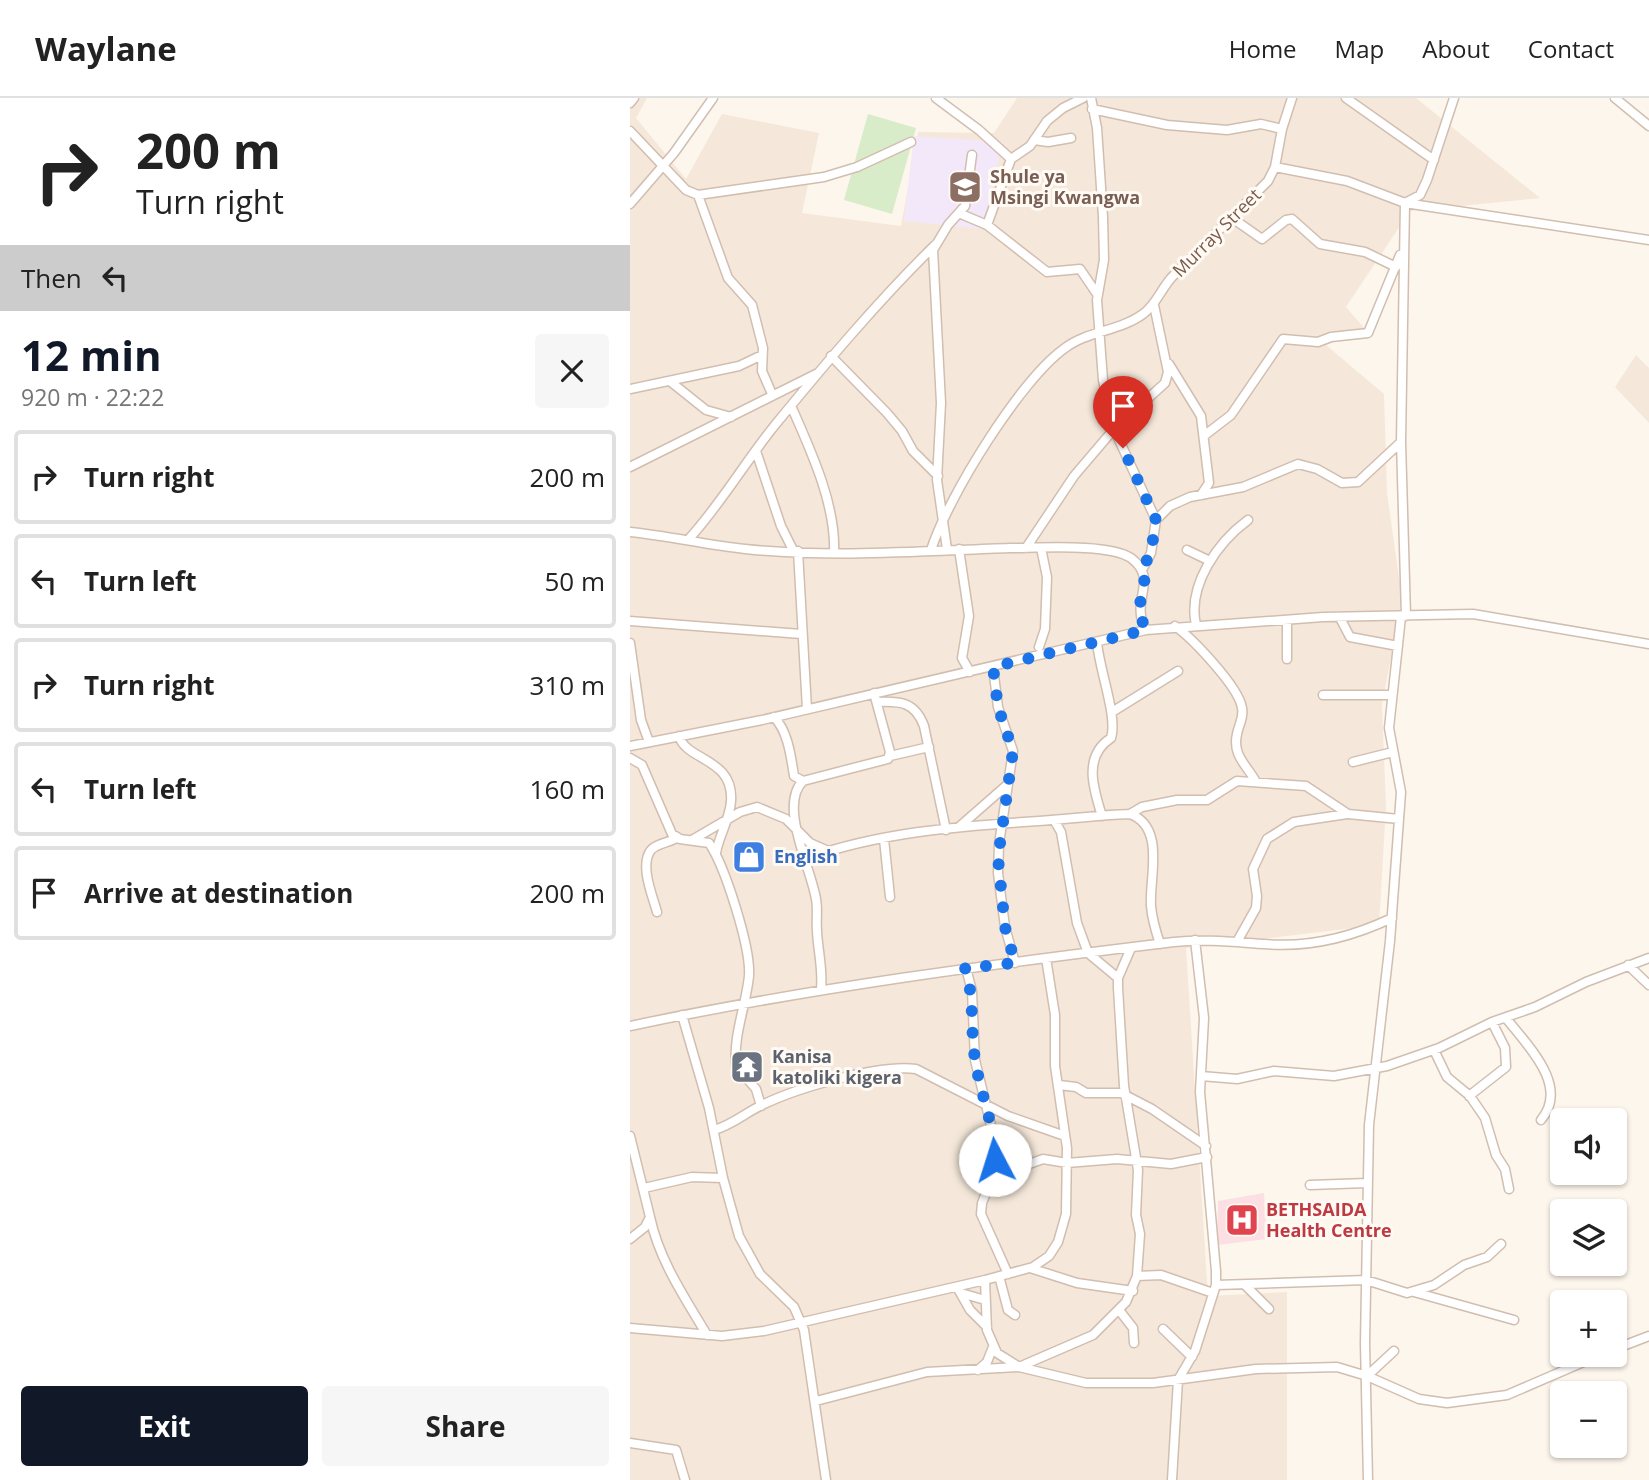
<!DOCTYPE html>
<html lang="en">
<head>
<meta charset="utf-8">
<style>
	:root { --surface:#fff; --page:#f6f6f6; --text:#222; --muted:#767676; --line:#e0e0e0; --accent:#111827 }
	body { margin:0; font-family:"Open Sans",sans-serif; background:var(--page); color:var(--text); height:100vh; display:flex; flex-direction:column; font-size:26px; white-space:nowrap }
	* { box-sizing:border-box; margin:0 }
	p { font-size:23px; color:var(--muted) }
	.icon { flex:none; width:38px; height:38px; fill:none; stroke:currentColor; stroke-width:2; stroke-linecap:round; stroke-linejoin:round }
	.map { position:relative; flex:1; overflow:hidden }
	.details { display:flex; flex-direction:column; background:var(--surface); width:630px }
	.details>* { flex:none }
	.hud { background:#fff; color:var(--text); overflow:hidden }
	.buttons { position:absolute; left:920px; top:1010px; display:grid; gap:14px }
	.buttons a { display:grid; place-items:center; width:77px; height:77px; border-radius:7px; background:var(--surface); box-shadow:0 2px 5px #0004; font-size:35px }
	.pin { position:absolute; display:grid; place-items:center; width:60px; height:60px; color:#fff; margin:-72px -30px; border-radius:50% 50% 50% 0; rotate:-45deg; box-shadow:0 0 7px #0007 }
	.pin .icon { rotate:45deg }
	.me { position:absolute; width:77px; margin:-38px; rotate:355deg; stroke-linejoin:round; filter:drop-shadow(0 0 5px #0008) }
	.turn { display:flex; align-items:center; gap:24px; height:147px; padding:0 21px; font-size:32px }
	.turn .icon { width:91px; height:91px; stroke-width:2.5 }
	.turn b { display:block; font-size:49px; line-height:60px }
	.then { display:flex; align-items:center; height:66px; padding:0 21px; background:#0003; gap:14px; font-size:26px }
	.round { display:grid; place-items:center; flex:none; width:74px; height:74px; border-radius:7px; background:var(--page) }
	.overview { display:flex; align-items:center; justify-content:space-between; height:119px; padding:0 21px }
	h1 { font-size:42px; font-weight:700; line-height:52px; color:var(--accent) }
	.cta { display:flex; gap:14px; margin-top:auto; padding:14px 21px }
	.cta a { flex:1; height:80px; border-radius:7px; background:var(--accent); color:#fff; font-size:28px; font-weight:700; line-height:80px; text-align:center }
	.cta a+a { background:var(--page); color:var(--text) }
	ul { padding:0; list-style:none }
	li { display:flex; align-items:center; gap:21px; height:94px; margin:0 14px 10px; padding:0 7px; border:4px solid var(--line); border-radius:7px }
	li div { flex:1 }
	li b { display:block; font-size:26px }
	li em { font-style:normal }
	header { display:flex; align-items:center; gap:42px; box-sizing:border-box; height:98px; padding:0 35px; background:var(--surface); border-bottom:2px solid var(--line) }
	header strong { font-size:33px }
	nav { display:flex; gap:38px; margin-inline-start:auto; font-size:24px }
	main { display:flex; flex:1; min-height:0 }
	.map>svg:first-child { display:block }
	.residential { fill:#f5e8da }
	.education { fill:#f3e8fa }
	.medical { fill:#fbdfe3 }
	.green { fill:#d8ecc9 }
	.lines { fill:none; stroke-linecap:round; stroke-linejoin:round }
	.minor-casing { stroke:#d1beb0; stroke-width:11 }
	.minor { stroke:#fff; stroke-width:8 }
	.route { stroke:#1a73e8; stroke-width:12; stroke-dasharray:0 21.6 }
	.labels { text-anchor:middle; stroke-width:6; stroke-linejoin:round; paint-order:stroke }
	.education-label { font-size:18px; font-weight:bold; fill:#785e54; stroke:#fffaf3; text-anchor:start }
	.street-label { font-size:18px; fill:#7a5c4d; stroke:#fffaf3 }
	.shop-label { font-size:18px; font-weight:bold; fill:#366cbe; stroke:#fffaf3; text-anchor:start }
	.worship-label { font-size:18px; font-weight:bold; fill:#5b616d; stroke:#fffaf3; text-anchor:start }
	.health-label { font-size:18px; font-weight:bold; fill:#be3a42; stroke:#fffaf3; text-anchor:start }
</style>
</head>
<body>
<header>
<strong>Waylane</strong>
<nav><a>Home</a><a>Map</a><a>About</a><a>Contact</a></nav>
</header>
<main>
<section class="details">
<div class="hud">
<div class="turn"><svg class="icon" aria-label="right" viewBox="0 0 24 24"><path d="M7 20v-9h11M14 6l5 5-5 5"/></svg><div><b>200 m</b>Turn right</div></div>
<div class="then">Then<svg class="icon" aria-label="left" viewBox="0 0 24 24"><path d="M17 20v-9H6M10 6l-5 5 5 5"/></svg></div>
</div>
<div class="overview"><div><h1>12 min</h1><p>920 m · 22:22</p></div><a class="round"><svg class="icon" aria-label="close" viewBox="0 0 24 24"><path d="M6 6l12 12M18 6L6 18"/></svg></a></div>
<ul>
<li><svg class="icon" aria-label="right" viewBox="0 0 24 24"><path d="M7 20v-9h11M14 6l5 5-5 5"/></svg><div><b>Turn right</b></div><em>200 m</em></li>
<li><svg class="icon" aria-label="left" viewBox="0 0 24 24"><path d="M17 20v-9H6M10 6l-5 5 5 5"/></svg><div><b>Turn left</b></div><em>50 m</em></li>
<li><svg class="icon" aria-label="right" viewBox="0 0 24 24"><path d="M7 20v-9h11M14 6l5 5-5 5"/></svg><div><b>Turn right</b></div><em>310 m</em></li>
<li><svg class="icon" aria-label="left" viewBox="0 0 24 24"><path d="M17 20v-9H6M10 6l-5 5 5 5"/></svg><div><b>Turn left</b></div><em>160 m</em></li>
<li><svg class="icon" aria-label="arrive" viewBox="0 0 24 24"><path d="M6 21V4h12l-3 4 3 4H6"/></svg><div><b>Arrive at destination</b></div><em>200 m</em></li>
</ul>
<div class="cta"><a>Exit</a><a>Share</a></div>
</section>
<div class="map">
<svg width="1019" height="1382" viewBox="0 0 1019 1382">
	<rect width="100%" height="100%" fill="#fdf6ec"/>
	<path class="residential" d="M0,0H17L6,20L56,81L92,16L189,35L172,115L271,128L288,34L364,35L387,0H786L910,100L780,113L716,209L735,231L696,247L754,296L757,395L772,501L752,607L756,709L749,827L556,850L578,1198L657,1194V1382H0Z
		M1006,257L1019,270V325L985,289Z"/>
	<path class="education" d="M284,38L373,44L353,131L274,123Z"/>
	<path class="medical" d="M634,1095L637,1141L587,1147L588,1103Z"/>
	<path class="green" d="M238,16L286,30L262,116L214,102Z"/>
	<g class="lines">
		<defs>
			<path id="minor" d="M306,0L349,32L381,61
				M461,0L467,30L473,119L474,162L467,202L473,282L484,331L526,422L521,455L512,472
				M716,0L804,62
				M985,0L1019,28
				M0,5L4,0
				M462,11L537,27L597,32L631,26L652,31
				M0,33L56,92L68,97L98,180L122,207L133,250L132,273L142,296
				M404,42L418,44L441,40
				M645,69L717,83L775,105L1019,142
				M68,97L194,79L227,69L281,44
				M775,105L771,344L776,518
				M775,105L790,97L797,82L824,0
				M0,106L44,55L83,0
				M331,116L357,127L417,174L450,171L467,196
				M602,120L632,141L656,122L662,121L690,146L735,154L766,169
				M357,127L381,61L400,48L417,23L433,10L453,0
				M201,258L257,315L272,333L283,353L308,378
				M539,266L571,318L579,385L571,397
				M41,284L76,312L101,319
				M0,291L109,268L132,257
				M162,310C181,353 206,407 204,454
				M575,337L601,317L653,241L688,244L701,239L738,235L770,157
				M126,353L151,428L164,454
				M0,369L188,275
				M526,422L540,408L560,399L613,389L668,366L687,371L712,385L728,384L771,344
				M0,434C39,438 77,447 115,451C203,460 293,453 380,450C408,450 479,445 501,460C530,482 499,502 516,532
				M58,442C91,406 115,364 145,327C196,265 248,203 305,147
				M396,450L444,378L484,331L535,285L538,274L524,207
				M317,451L307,382L311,305L303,152L318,127L335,108L342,57
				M329,451L339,518L332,560L340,574
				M301,452C318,399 390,282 435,250C457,233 490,233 513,216C526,207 531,191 542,179L638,83L645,69L652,31L662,0
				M557,452L580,463
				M168,453L177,611
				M710,520L720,539L768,548
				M657,522V561
				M0,523L171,536
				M566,527C557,487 588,444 618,422
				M545,528C562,540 609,589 612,610C614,620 609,626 607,636C602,658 617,667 626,684
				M467,544C469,571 488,619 481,640C453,658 463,690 472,718
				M0,545L11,622L19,644
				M409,549L415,531L417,479L411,450
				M363,569L368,609L383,653L369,746L368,775L375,829L385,865
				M693,597H762
				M247,604C271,603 285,604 294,628L316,732
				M482,614L548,573
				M144,619C158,633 161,659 164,678L173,683
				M49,638C56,663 104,660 101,703C100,721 89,737 86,755
				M0,648L132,622L516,532L693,519L843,516L1019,546
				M260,658L299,649
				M0,660L12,667L42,736L50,741L79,745C95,768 121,850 119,878C116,908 103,937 106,968L126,991L131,1008
				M723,664L763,654
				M500,716L512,709L547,702H577L607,683L676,688L718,716L769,721
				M424,722L431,734L447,825L458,855L488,880
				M329,729L377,687
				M254,741L260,799
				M62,742L110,714L127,709L156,721L180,745L198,753
				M175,761C249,734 331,728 409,723C439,721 470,717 500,716C536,729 519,780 521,808C522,821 526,834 530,846
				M27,814C23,799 9,767 21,752C27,745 39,745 46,740
				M608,842L626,810L627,798L623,771L637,741L664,724L717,716
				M998,867L1019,887
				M336,870L342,893L345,962L365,1044L364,1075L352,1105L351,1116L378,1176
				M191,891C193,870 188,854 187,833C186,822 188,811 186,801C181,770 148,707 173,683L258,661L260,654L244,595
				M52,917L79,1010L93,1080L109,1138L130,1176L164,1209L174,1232L196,1382
				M876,920C897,947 940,988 911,1022
				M0,928C180,890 362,866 544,844C576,841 603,844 634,846C678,850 722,839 762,820
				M804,952L817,979L840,998L855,1020L866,1057L875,1071L879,1091
				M571,978L607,981L644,973L704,978L757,968L809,950L862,924L905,909L956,884L1019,860
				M429,987L446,989L456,995H491L522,1011L576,1048
				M839,998L876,969L875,950L862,924
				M84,1032C102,1027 115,1015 132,1007C167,990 248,966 286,971L378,1018L435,1038
				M0,1038L20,1119L15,1129L0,1141
				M363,1079L413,1061L437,1065L487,1061L541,1066L577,1059
				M680,1087L737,1085
				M14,1090L62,1079L93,1080
				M20,1119C29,1162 55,1200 77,1237
				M400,1170L447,1185L503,1193
				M369,1178L378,1212L385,1217
				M507,1178L531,1177L583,1195
				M355,1182L357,1232L367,1255L389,1269L456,1285H523L626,1271L707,1269L737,1278L789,1301L817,1305L877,1297L972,1256
				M586,1187L736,1182L777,1195L804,1187L834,1167L857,1159L871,1146
				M615,1187L639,1211
				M327,1189L340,1212L357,1229
				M784,1194L884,1222
				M331,1195L355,1202
				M489,1212L503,1230L504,1245
				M0,1230L92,1238L134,1233L355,1182L403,1169L419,1158L428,1144L436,1116L437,1050L425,968V917L416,860
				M533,1231L562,1259
				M985,1251L1019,1238
				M348,1272L357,1264L363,1249
				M737,1278L764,1253
				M186,1303L297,1274L389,1269L463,1237L496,1204L507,1178L510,1136L506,1117L508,1072L494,988L488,890V880L501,850
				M0,1345L46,1352L55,1382
				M542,1382L548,1282L565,1253L586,1187V1173L570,994L574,920L565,842
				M738,1382L735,1245L739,1027L760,843L771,694L759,630L771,519"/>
		</defs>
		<use href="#minor" class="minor-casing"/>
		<use href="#minor" class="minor"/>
	</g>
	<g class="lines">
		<path class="route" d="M365,1062C365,1027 350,996 345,961C340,930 345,900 335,870L385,865L375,829L368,760L383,653L368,609L363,569L516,532L508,513L515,486L512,472L521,454L526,422L493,350"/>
	</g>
	<defs>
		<symbol id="school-square" viewBox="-11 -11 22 22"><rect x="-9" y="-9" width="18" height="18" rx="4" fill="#8d6e63" stroke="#fffaf3"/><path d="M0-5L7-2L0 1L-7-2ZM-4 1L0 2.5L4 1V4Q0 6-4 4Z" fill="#fff"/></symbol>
		<symbol id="shop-square" viewBox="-11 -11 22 22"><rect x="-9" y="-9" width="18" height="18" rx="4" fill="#3f7fe0" stroke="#fffaf3"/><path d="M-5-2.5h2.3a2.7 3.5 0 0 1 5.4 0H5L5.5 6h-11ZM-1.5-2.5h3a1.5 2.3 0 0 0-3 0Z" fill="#fff"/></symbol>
		<symbol id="temple-square" viewBox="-11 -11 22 22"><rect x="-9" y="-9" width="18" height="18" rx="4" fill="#6b7280" stroke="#fffaf3"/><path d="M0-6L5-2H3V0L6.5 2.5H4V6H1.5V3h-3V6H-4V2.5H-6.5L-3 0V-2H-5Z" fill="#fff"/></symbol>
		<symbol id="hospital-square" viewBox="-11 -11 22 22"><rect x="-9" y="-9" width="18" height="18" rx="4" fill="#e0444e" stroke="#fffaf3"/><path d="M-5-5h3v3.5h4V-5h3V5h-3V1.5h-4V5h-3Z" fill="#fff"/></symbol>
	</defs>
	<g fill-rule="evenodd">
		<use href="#school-square" x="316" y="70" width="38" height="38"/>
		<use href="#shop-square" x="100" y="740" width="38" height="38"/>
		<use href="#temple-square" x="98" y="950" width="38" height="38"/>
		<use href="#hospital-square" x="593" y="1103" width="38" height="38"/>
	</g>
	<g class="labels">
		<g class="education-label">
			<text x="360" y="85">Shule ya<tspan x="360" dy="21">Msingi Kwangwa</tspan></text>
		</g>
		<g class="street-label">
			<text transform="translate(587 135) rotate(-45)" y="6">Murray Street</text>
		</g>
		<g class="shop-label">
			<text x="144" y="765">English</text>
		</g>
		<g class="worship-label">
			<text x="142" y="965">Kanisa<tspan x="142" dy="21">katoliki kigera</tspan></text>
		</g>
		<g class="health-label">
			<text x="636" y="1118">BETHSAIDA<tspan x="636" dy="21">Health Centre</tspan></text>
		</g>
	</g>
</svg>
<div class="buttons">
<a><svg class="icon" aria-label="sound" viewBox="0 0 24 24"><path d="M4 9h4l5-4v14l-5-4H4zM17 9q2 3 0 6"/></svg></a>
<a><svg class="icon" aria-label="layers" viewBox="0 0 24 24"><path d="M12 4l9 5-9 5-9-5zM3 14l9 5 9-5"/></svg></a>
<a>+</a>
<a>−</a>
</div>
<div class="pin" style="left:493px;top:350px;background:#d93025"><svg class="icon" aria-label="arrive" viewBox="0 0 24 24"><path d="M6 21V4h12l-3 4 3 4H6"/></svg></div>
<svg class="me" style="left:365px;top:1062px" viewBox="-20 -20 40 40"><circle r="19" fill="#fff"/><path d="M0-13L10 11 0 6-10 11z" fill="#1a73e8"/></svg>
</div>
</main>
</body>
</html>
